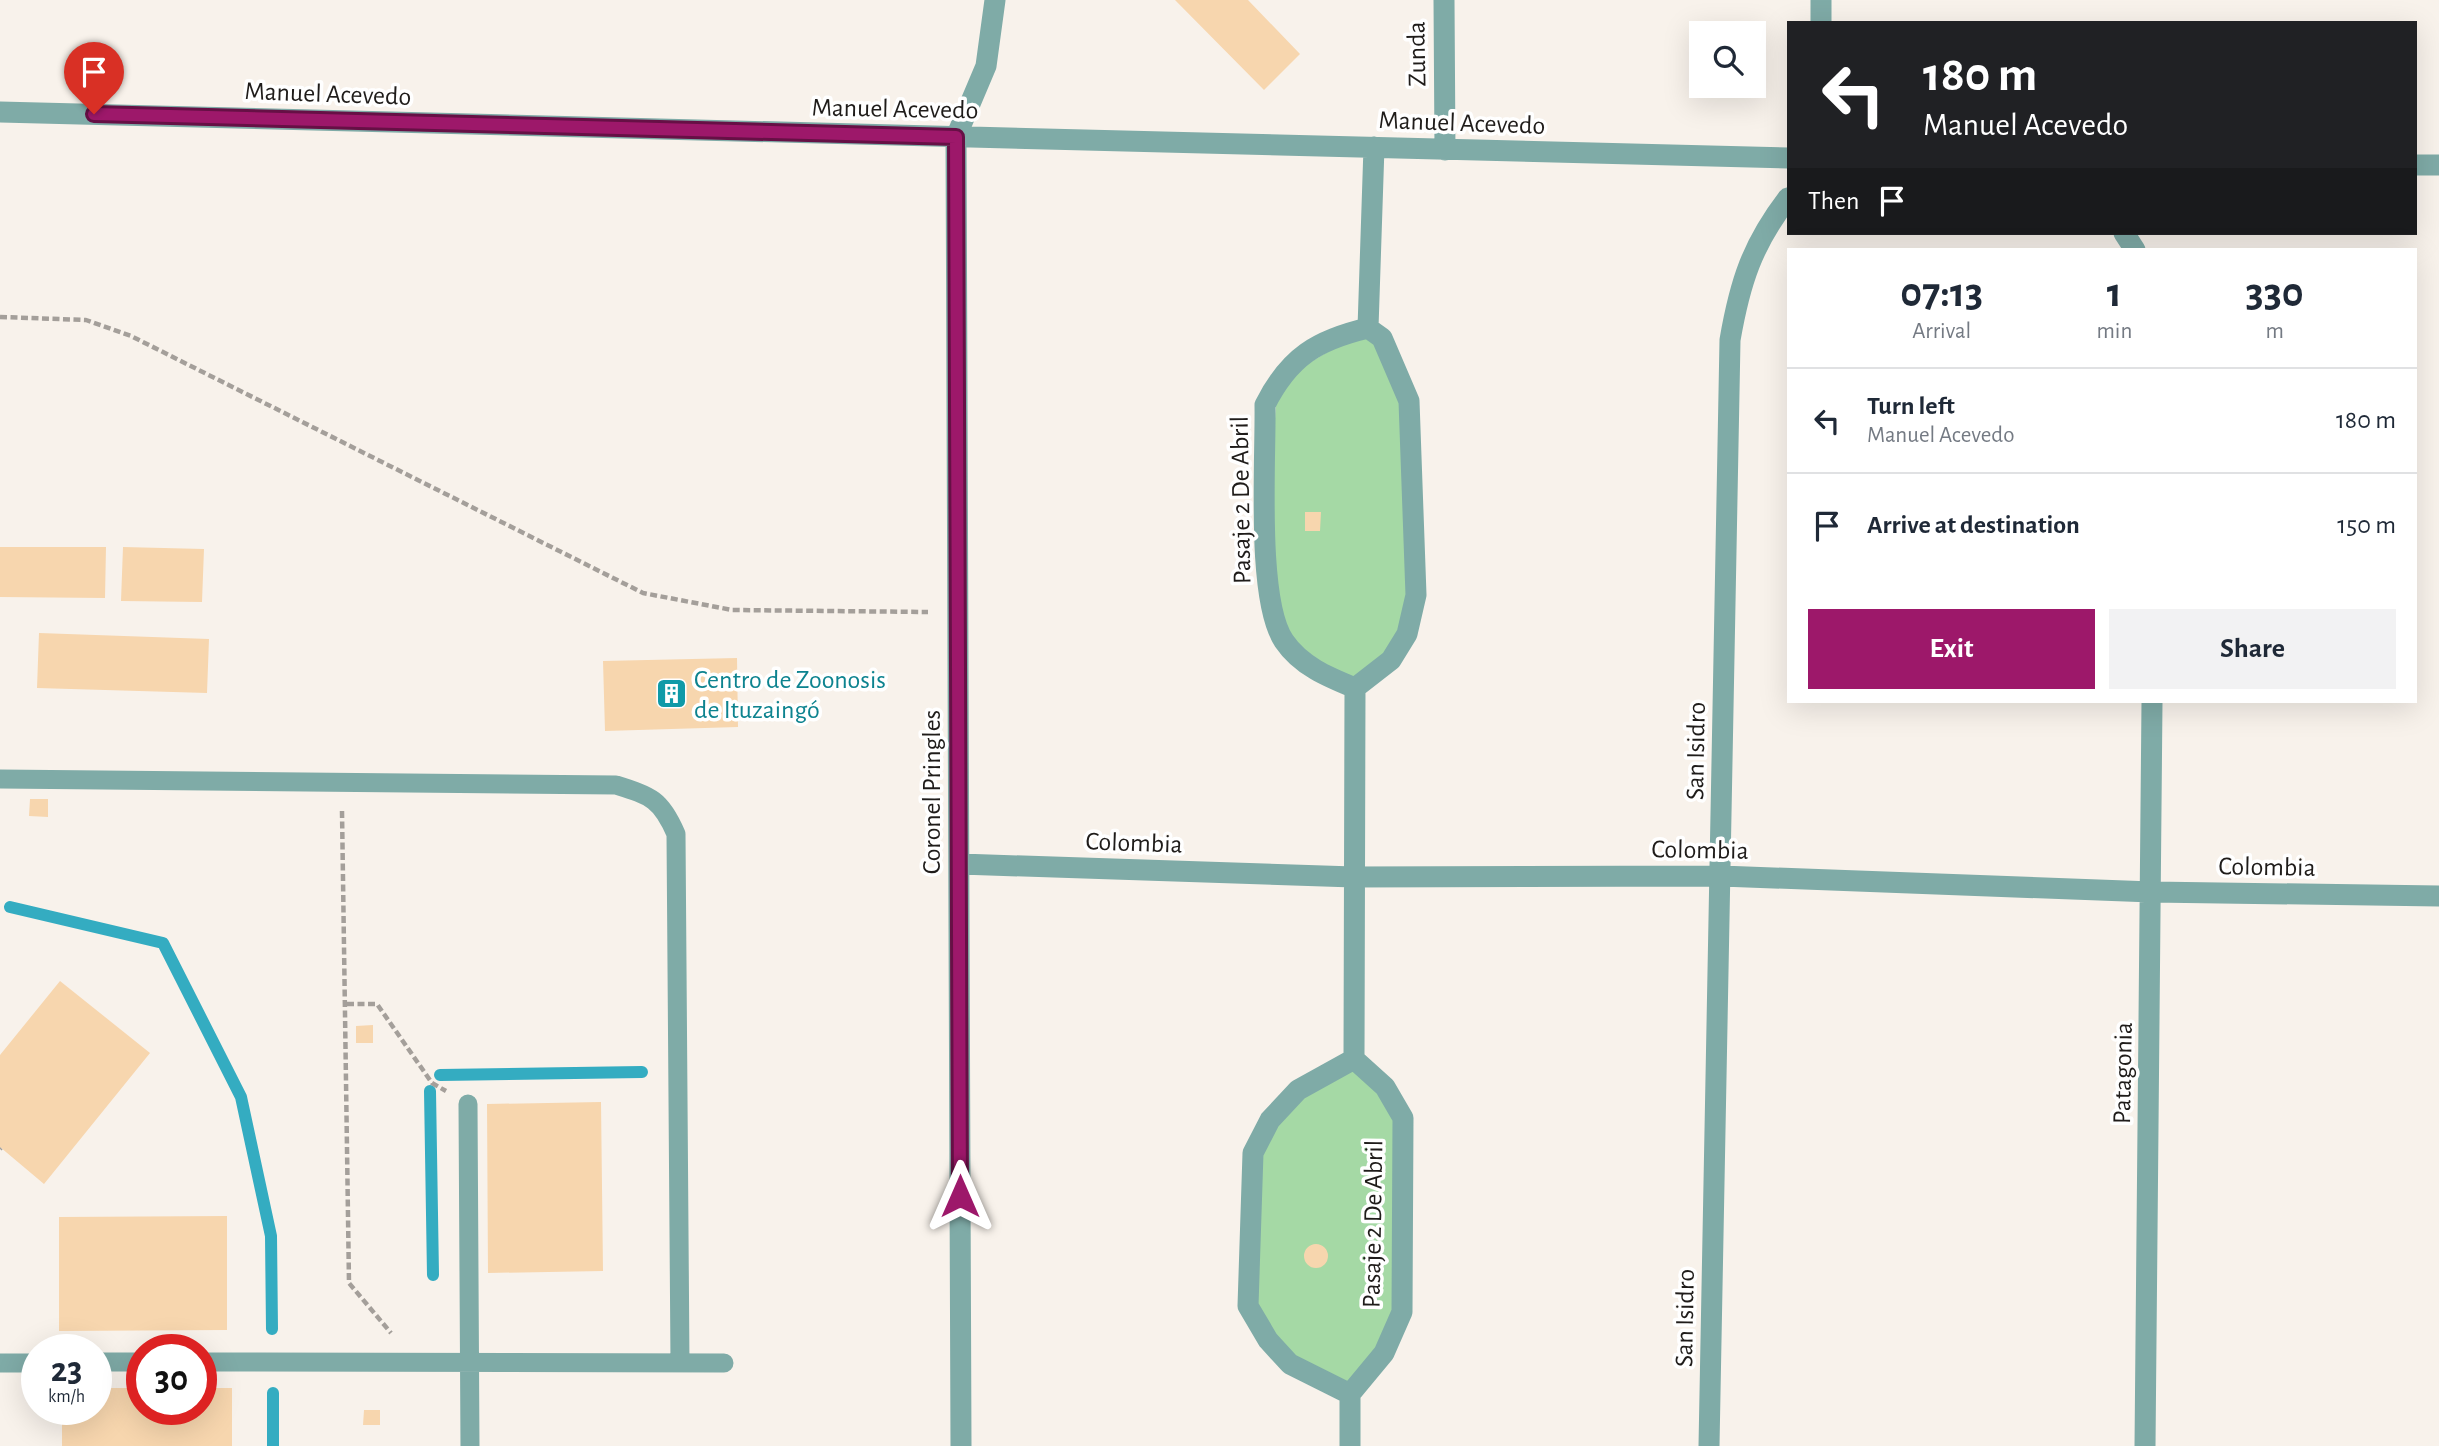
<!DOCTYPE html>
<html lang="en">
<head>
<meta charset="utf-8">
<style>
	:root { --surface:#fff; --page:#f2f2f3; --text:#1f2937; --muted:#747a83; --line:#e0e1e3; --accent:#9d186a }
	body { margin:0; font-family:"Alegreya Sans",sans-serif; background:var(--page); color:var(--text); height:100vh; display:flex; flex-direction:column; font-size:26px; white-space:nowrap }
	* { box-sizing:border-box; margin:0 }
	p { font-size:23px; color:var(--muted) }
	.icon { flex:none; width:38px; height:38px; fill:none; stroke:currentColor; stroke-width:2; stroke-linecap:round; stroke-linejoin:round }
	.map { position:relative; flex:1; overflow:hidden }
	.panel { position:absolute; left:1787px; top:248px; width:630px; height:455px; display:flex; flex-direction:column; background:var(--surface); border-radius:0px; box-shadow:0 7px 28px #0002 }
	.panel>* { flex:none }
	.banner { position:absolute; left:1787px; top:21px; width:630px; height:214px; border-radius:0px; box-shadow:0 7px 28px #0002; background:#202124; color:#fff; overflow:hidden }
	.controls { position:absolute; left:1689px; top:21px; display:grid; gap:14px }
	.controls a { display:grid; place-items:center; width:77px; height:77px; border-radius:0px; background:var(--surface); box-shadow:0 7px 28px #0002; font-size:35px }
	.speed { position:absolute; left:21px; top:1334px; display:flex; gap:14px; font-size:35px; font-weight:700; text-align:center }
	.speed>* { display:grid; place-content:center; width:91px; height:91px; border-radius:50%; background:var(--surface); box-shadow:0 7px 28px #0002; line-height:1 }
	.speed small { font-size:18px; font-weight:400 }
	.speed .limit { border:10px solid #d22; background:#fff; color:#111 }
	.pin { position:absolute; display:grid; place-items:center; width:60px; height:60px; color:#fff; margin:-72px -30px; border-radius:50% 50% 50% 0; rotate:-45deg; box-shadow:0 0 7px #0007 }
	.pin .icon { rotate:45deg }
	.me { position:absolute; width:77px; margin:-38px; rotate:0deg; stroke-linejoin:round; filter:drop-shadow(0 0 5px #0008) }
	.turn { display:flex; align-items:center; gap:24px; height:147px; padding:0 21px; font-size:32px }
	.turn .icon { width:91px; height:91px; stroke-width:2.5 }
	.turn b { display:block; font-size:49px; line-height:60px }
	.then { display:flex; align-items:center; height:66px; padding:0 21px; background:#0003; gap:14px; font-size:26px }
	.eta { display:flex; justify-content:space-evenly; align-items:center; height:119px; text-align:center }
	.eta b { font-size:42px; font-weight:700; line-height:49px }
	.action { display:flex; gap:14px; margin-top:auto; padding:14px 21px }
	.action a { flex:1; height:80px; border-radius:0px; background:var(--accent); color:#fff; font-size:28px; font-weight:700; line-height:80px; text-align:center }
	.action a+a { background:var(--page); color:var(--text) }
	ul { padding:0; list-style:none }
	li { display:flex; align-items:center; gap:21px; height:105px; padding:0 21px; border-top:2px solid var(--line) }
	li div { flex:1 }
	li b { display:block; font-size:26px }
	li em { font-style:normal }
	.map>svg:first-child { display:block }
	.green { fill:#a5d9a5 }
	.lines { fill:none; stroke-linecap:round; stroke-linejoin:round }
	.stream { stroke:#34acc1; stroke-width:12 }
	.building { fill:#f7d6ae }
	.path { stroke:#a49f9a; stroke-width:4.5; stroke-dasharray:7 3.5; stroke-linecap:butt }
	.lane { stroke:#7faba7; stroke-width:19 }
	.street { stroke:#7faba7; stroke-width:21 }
	.route-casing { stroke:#661045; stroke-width:18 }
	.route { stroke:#9d186a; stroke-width:12 }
	.labels { text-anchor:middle; stroke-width:7; stroke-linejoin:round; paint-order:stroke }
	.street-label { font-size:26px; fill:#1f1c1a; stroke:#fff }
	.culture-label { font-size:26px; fill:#0d838f; stroke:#fff; text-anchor:start }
</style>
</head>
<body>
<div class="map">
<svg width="2439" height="1446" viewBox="0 0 2439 1446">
	<rect width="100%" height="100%" fill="#f8f2eb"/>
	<path class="green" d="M1368,328L1409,401L1407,634L1355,688L1283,640L1266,585L1277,382Z
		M1354,1059L1403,1118L1402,1312L1350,1394L1290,1364L1248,1306L1253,1153L1270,1120Z"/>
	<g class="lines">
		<path class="stream" d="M10,907L163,943L241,1097L271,1236L272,1329
			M440,1075L642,1072
			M430,1091L433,1275
			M273,1393V1446"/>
	</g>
	<path class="building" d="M1175,0H1248L1300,54L1264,90Z
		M1305,512H1321L1320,531H1305Z
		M0,547H106L105,598L0,597Z
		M123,547L204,549L202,602L121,601Z
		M39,633L209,639L207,693L37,688Z
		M737,658L738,727L605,731L603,661Z
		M30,799H48V817L29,816Z
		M60,981L150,1053L44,1184L0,1147V1055Z
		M373,1025V1043H356V1026Z
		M601,1102L603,1271L488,1273L487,1104Z
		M227,1216V1330L59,1331V1217Z
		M1304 1256a12 12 0 1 1 24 0a12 12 0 1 1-24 0Z
		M96,1388H142V1409H201V1388H232V1446H62V1409H96Z
		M364,1410H380V1425H363Z"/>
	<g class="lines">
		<path class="path" d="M0,317L86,320L131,336L643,593L732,610L928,612
			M342,811L349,1283L391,1333
			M347,1004H377L432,1083L446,1091
			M0,1149L1,1148"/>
		<path class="lane" d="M0,779L616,785C651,796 661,799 676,834L680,1363
			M468,1104L470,1446
			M96,1362H142
			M201,1362L724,1363
			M0,1363H37"/>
		<path class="street" d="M1444,0L1445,150
			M1821,23V0
			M0,112L1788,158
			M2415,165H2439
			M2124,233L2135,250
			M1368,328L1382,338L1409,401L1416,595L1407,634L1391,660L1355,688C1328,677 1301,666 1284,641C1256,600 1266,459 1265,405C1289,357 1317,340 1368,328L1374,147
			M960,864L1354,877L1721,876L2152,892L2439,896
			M1350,1394L1290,1364L1268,1340L1248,1306L1253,1153L1270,1120L1298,1090L1354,1059
			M961,1446L956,137L986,66L995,0
			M1350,1446V1394L1384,1353L1402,1312L1403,1118L1385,1087L1354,1059L1355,688
			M1709,1446L1730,340C1740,282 1752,245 1788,198
			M2145,1446L2152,702"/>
	</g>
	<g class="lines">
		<defs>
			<path id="route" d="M94,114L956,137L960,1196"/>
		</defs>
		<use href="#route" class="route-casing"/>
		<use href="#route" class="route"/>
	</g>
	<defs>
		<symbol id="building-square" viewBox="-11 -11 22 22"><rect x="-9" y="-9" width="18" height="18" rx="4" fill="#0f9aa8" stroke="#fff"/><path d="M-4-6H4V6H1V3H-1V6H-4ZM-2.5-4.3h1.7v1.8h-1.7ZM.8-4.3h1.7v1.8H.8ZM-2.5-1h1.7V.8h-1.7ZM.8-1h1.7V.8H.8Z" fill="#fff"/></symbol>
	</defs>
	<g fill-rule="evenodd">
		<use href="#building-square" x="654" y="676" width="35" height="35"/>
	</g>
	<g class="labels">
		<g class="street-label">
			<text transform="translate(1416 54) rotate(-91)" y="9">Zunda</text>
			<text transform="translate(328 93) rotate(2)" y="9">Manuel Acevedo</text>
			<text transform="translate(895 108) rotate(1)" y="9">Manuel Acevedo</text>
			<text transform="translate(1462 122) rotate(2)" y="9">Manuel Acevedo</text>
			<text transform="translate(1240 500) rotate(-91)" y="9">Pasaje 2 De Abril</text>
			<text transform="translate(1695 751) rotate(-89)" y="9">San Isidro</text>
			<text transform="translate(931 792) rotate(-90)" y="9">Coronel Pringles</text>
			<text transform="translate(1134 842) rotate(2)" y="9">Colombia</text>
			<text transform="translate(1700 849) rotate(1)" y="9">Colombia</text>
			<text transform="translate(2267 866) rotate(1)" y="9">Colombia</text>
			<text transform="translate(2122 1073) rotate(-89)" y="9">Patagonia</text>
			<text transform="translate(1372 1224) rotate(-89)" y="9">Pasaje 2 De Abril</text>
			<text transform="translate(1684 1318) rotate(-89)" y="9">San Isidro</text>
		</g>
		<g class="culture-label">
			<text x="694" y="688">Centro de Zoonosis<tspan x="694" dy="30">de Ituzaingó</tspan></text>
		</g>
	</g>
</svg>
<div class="controls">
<a><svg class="icon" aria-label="search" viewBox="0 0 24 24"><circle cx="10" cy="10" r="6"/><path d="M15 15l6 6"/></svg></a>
</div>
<div class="speed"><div>23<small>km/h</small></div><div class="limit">30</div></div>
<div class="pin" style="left:94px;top:114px;background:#d93025"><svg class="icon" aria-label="arrive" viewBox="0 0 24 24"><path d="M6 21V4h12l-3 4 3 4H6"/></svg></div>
<svg class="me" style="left:960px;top:1196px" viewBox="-20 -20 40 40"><path d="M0-17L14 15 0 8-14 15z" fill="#9d186a" stroke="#fff" stroke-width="4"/></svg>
<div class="banner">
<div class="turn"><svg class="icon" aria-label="left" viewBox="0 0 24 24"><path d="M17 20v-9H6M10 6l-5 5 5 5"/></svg><div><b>180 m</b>Manuel Acevedo</div></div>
<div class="then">Then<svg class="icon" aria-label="arrive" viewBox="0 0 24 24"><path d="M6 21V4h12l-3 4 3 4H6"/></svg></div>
</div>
<section class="panel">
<div class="eta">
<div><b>07:13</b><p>Arrival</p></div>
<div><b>1</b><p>min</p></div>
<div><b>330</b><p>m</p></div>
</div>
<ul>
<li><svg class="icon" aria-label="left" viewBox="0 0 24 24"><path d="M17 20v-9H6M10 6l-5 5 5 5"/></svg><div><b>Turn left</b><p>Manuel Acevedo</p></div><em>180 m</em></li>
<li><svg class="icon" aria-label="arrive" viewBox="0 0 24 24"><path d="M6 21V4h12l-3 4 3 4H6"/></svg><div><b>Arrive at destination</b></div><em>150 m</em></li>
</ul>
<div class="action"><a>Exit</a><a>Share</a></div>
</section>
</div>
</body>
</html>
